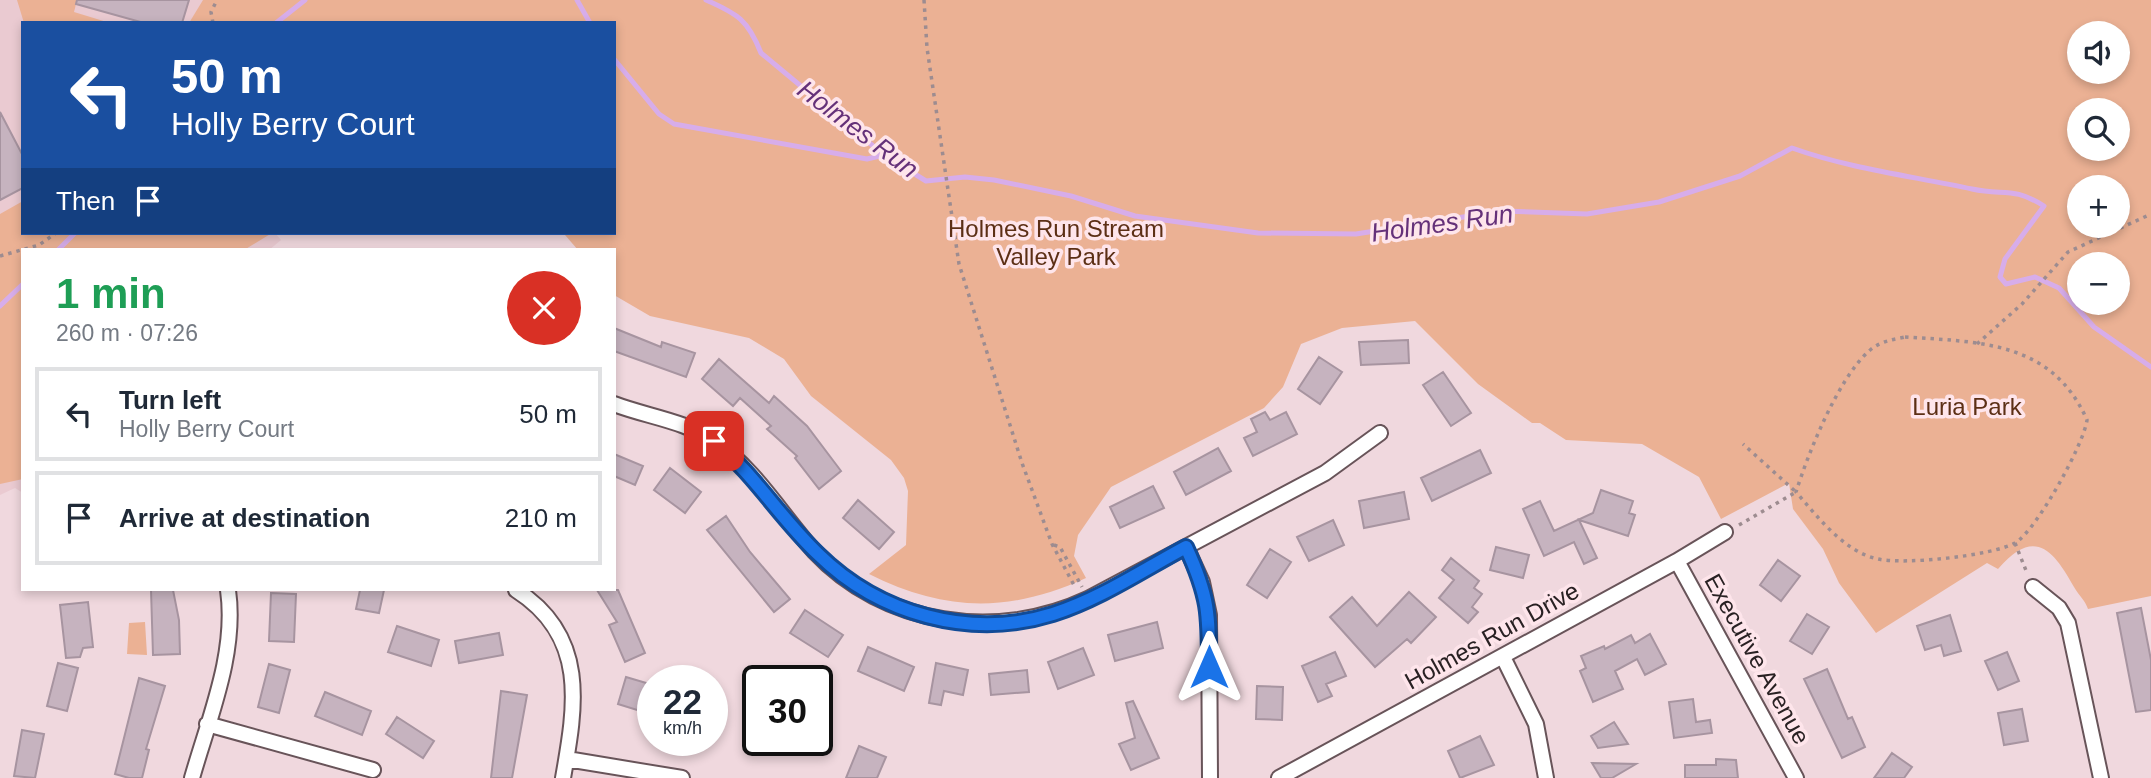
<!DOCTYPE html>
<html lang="en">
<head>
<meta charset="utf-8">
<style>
	:root { --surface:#fff; --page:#f6f6f7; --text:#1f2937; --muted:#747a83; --line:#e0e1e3 }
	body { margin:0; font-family:Helvetica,sans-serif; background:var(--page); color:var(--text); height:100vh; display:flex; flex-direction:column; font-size:26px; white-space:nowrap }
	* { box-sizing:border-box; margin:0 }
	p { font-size:23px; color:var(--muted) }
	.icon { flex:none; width:38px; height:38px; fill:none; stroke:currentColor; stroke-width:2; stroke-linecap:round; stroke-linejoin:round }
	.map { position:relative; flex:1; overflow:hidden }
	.side { position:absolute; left:21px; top:248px; width:595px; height:343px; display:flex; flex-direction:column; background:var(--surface); border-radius:0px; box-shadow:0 4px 10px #0003 }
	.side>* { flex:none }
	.guide { position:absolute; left:21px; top:21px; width:595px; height:214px; border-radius:0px; box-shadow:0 4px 10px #0003; background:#1a4fa0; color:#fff; overflow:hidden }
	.tools { position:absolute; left:2067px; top:21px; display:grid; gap:14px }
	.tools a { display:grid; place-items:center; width:63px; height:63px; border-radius:50%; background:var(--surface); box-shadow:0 4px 10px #0003; font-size:35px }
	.speed { position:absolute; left:637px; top:665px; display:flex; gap:14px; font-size:35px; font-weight:700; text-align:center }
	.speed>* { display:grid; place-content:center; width:91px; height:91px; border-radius:50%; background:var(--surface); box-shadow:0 4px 10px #0003; line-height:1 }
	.speed small { font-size:18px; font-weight:400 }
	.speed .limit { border:4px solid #111; border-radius:10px; background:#fff; color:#111 }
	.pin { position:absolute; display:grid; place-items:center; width:60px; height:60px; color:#fff; margin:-30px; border-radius:14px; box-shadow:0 4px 10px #0006 }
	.me { position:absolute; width:77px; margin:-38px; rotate:0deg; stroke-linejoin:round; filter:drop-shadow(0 0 5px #0008) }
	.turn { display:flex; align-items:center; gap:24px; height:147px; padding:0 35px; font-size:32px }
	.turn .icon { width:91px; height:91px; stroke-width:2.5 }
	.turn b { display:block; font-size:49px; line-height:60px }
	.then { display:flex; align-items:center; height:66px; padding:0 35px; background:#0003; gap:14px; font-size:26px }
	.round { display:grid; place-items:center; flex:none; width:74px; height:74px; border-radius:37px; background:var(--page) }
	.summary { display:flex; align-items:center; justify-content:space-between; height:119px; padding:0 35px }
	h1 { font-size:42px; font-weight:600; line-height:52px; color:#1e9e55 }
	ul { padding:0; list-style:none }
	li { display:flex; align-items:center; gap:21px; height:94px; margin:0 14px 10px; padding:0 21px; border:4px solid var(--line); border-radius:0px }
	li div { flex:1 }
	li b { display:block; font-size:26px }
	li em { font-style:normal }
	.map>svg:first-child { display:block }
	.built { fill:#eacad1 }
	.green { fill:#ebb194; fill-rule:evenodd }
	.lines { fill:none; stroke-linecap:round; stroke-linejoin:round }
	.stream { stroke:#d7adea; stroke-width:5 }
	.building { fill:#c6b3bf; stroke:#a794a0; stroke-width:2 }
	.minor-casing { stroke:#685459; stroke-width:18 }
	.path { stroke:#9d8c90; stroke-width:3.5; stroke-dasharray:3.5 5; stroke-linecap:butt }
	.minor { stroke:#fff; stroke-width:14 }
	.route-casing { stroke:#114b97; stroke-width:18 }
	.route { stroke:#1a73e8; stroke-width:12 }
	.labels { text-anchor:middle; stroke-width:7; stroke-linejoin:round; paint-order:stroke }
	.park-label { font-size:24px; fill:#5c2f15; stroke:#fee5eb }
	.street-label { font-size:24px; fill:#292123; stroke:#fee5eb }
	.water-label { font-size:26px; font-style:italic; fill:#653179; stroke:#fee5eb }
</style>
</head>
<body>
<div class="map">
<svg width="2151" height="778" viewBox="0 0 2151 778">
	<rect width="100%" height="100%" fill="#f0d8de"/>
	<path class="built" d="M0,0H207L189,23H23V233H275L281,240L269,250H23V493L15,488L0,495Z"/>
	<path class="green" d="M17,0H77L74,12L110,23H24Z
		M203,0H2151V596L2088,609C2085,600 2080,597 2074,587C2053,549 2034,527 1998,569L1987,563L1876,633L1839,583L1823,549L1793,509L1789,483L1721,519L1699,477L1642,444L1566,440L1540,423H1532L1478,384L1415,321L1342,328L1301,344L1283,387L1264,408L1111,487L1078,535L1074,556L1086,578C1009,613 945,612 869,574L906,545L908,491L904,478L891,460L811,396L784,359L749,338L650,316L614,295V250H578L565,235L544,233H614V23H189ZM2079,33H2118V72H2079ZM2079,110H2118V149H2079ZM2079,187H2118V226H2079ZM2079,264H2118V303H2079Z
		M23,201V233H272L244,250H23V479L0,484V214Z
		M145,622L147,655L127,654L129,623Z"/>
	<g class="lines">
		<path class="stream" d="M577,0L590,23
			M706,0C738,14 748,20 761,53L884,155L926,181L965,177L994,180L1071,196L1135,216L1258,233L1356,234L1501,211L1587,214L1659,202L1740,176L1792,148C1851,169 1912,176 1972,189C2004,196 2012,186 2044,206L2005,259L2000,277L2006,284L2035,277L2059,288L2094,327L2151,367
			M276,23L305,0
			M614,59L659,114L674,124L867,159L884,155
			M58,250L75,233
			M0,306L23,284"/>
	</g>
	<path class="building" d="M77,0H189L182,23H144L76,4Z
		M0,112L23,156V188L0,200Z
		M614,328L661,347L662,342L695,353L686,377L614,351Z
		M1408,340L1409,363L1361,365L1359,342Z
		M1319,357L1342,372L1320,404L1298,389Z
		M719,359L769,403L774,396L807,426L841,471L819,489L795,458L797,456L767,429L771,426L740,398L733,406L702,379Z
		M1443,372L1471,413L1451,426L1423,385Z
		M1265,412L1270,420L1286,412L1297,434L1253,456L1244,438L1257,432L1251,419Z
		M1218,448L1231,471L1186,495L1174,472Z
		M1480,450L1491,473L1432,501L1421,478Z
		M614,454L643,466L635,485L614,476Z
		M670,468L701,492L685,513L654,490Z
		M1153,486L1164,508L1120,528L1110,507Z
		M1601,490L1633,501L1629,513L1635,515L1628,536L1579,520L1597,558L1584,564L1574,542L1544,556L1523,509L1540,501L1554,531L1593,513Z
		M1404,492L1409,519L1364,528L1359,501Z
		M858,500L894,532L879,549L843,518Z
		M726,516L750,552L790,599L774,612L707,530Z
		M1333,520L1344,545L1309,561L1297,537Z
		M1496,547L1529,555L1523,578L1490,570Z
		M1270,549L1291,562L1267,598L1247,585Z
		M1451,558L1479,581L1474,588L1482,594L1472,607L1478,612L1468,623L1439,598L1454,580L1442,570Z
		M1778,560L1800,576L1781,601L1760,585Z
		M151,590H173L179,620L180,654L153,655Z
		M360,590H384L379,613L356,609Z
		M597,590H618L645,653L625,662L609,625L617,622Z
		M1409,592L1436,617L1411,643L1407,639L1375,667L1330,617L1352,597L1377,626Z
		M271,593L296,594L294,642L269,641Z
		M88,602L93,647L83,648L80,657L66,658L60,605Z
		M2141,608L2151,660V710L2136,712L2117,613Z
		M805,610L843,635L828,657L790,633Z
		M1807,614L1829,627L1812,654L1790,641Z
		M1950,615L1961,651L1944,656L1941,645L1925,650L1917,626Z
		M1157,622L1163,648L1115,661L1108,635Z
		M397,626L439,640L431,666L388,652Z
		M499,633L503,655L459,663L455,641Z
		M1650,634L1666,664L1645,675L1637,659L1615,671L1623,689L1593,702L1580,671L1586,668L1581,656L1604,646L1605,649L1631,635L1635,643Z
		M868,647L914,667L904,691L858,671Z
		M1083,648L1094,675L1058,689L1048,662Z
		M1335,652L1346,676L1326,684L1332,696L1318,702L1302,666Z
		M2007,652L2019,681L1998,690L1985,661Z
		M58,663L78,668L67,711L47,706Z
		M936,663L968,670L963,695L944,691L941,705L929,703Z
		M269,664L290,670L279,713L258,707Z
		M1827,669L1848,719L1852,717L1865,747L1842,758L1804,679Z
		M1027,670L1029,692L991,695L989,674Z
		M626,677L653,685V715L618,704Z
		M139,678L165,686L146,749L149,750L142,778H129L115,774Z
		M1257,686L1283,687L1282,720L1256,719Z
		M501,691L527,695L512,778H491Z
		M325,692L371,711L362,735L315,716Z
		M1693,699L1696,722L1710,720L1712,733L1674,738L1669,702Z
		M1133,701L1159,758L1131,770L1119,744L1135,738L1126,703Z
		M2022,709L2028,741L2004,745L1998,713Z
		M397,717L434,741L423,758L386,734Z
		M1614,722L1628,744L1598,748L1591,736Z
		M22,730L44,734L35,778L14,776Z
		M1480,736L1494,765L1460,778L1448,751Z
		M859,746L886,757L877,778H846Z
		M1892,753L1912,767L1904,778H1874Z
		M1716,759L1736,760L1738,778H1685V765H1716Z
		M1592,763L1636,764L1612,778H1601Z"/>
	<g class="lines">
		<defs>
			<path id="minor" d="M614,404C648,417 683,420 714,441C755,469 781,514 814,551C884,626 997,642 1088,599L1325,473L1380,433
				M1186,547L1202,582L1209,615L1210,778
				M1677,561L1796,778
				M2033,587L2059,608L2068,623L2101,778
				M516,590C588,636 576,705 563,778
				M1503,657L1536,724L1546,778
				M207,724L373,770
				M567,759L682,778
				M192,778C209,718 237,653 228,590
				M1279,778L1677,561L1725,532"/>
		</defs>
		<use href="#minor" class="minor-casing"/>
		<path class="path" d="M924,0L927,48L959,264L1022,463L1052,544L1075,587
			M213,23L211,12L217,0
			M0,256L39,245L56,233
			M1905,337C1980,342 2052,341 2087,420C2084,444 2036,531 2015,543C1991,556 1904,565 1878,559C1844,552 1817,516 1796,492C1809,451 1838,379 1869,351C1880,341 1892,340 1905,337Z
			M1977,344L2022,304L2068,252L2151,214
			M1739,525L1796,492L1743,444
			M2015,543L2027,573
			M1054,545L1060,547L1082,587"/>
		<use href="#minor" class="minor"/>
	</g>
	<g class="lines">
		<defs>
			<path id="route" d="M714,441C755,475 780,518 818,554C879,614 970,640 1053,614C1100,599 1143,570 1186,547C1209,597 1209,614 1209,667"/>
		</defs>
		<use href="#route" class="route-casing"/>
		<use href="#route" class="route"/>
	</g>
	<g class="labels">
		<g class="park-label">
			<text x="1056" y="237">Holmes Run Stream<tspan x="1056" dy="28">Valley Park</tspan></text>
			<text x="1967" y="415">Luria Park</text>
		</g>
		<g class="street-label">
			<text transform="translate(1492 636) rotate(-29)" y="8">Holmes Run Drive</text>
			<text transform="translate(1757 659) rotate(61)" y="8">Executive Avenue</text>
		</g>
		<g class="water-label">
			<text transform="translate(858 129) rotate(37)" y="9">Holmes Run</text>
			<text transform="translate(1442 223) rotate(-8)" y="9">Holmes Run</text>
		</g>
	</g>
</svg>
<div class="tools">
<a><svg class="icon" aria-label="sound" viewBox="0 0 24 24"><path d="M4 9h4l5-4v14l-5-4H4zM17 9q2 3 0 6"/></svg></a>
<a><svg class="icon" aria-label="search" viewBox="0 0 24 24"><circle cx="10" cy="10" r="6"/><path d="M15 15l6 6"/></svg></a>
<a>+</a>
<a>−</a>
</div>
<div class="speed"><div>22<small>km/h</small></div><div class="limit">30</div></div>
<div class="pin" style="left:714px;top:441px;background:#d93025"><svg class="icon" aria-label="arrive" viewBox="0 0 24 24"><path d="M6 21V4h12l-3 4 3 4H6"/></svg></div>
<svg class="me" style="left:1209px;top:667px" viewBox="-20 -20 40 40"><path d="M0-17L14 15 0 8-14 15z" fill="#1a73e8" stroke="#fff" stroke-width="4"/></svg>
<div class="guide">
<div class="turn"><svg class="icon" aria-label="left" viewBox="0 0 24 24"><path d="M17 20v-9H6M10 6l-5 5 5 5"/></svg><div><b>50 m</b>Holly Berry Court</div></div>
<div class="then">Then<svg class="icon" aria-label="arrive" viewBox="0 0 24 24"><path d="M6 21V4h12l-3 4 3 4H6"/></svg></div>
</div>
<section class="side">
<div class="summary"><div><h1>1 min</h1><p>260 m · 07:26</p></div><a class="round" style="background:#d93025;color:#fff"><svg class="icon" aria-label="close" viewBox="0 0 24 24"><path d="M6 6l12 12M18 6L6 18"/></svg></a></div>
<ul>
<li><svg class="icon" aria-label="left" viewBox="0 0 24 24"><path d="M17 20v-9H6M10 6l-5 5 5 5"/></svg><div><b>Turn left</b><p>Holly Berry Court</p></div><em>50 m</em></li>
<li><svg class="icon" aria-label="arrive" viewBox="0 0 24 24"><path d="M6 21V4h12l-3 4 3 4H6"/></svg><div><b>Arrive at destination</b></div><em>210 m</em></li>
</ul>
</section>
</div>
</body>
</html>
